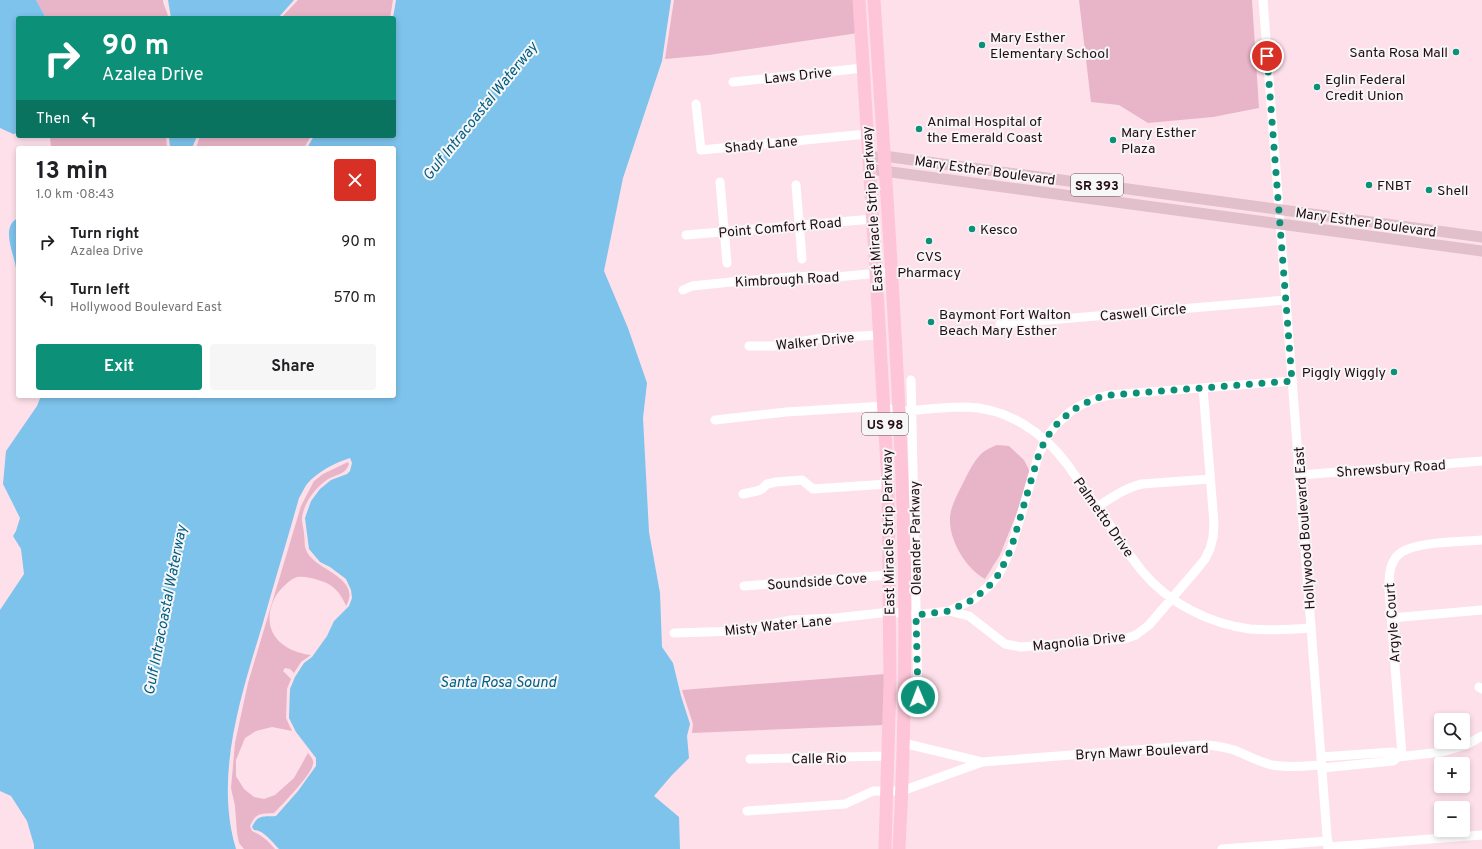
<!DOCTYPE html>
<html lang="en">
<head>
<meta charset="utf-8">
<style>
	:root { --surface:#fff; --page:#f6f6f6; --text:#202124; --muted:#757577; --accent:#0c9078 }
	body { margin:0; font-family:Overpass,sans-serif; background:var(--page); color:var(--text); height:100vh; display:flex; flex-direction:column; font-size:15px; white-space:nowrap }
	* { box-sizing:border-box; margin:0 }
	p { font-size:13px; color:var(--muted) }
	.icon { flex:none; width:22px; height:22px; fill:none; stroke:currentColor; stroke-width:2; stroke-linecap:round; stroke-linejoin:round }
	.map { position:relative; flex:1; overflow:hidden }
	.drawer { position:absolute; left:16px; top:146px; width:380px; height:252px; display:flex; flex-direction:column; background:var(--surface); border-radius:4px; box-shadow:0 2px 6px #0003 }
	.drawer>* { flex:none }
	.hud { position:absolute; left:16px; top:16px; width:380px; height:122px; border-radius:4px; box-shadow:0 2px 6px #0003; background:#0c9078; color:#fff; overflow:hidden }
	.fabs { position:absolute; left:1434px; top:713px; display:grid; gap:8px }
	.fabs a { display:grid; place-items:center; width:36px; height:36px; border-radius:4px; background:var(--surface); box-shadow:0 2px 6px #0003; font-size:20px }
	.pin { position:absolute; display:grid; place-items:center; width:34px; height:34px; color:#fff; margin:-17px; border:2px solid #fff; border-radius:50%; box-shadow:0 1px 4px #0007 }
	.me { position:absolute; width:44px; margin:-22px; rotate:359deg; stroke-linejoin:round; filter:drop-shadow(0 0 3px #0008) }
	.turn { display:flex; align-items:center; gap:14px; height:84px; padding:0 20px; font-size:18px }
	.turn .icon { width:52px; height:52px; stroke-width:2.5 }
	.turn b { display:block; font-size:28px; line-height:34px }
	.then { display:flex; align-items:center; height:38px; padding:0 20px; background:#0003; gap:8px; font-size:15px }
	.round { display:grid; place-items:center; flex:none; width:42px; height:42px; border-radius:4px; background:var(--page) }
	.headline { display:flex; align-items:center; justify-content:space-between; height:68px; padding:0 20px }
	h1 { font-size:24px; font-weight:700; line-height:30px }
	.action { display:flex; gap:8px; margin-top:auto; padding:8px 20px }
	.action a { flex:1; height:46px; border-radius:4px; background:var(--accent); color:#fff; font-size:16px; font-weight:700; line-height:46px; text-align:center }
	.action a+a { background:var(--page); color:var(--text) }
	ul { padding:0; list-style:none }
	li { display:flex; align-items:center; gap:12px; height:56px; padding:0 20px }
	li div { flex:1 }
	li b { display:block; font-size:15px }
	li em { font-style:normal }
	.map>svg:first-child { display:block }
	.green { fill:#e8b4c7 }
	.water { fill:#7dc3ec }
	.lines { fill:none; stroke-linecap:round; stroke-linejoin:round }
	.minor { stroke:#fff; stroke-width:9 }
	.major { stroke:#e1bfcb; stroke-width:11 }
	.highway { stroke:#fec5d9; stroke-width:13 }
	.route { stroke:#0c9078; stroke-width:7; stroke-dasharray:0 12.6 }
	.poi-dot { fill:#0c9078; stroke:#f6f6f6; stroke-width:1.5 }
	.labels { text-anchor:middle; stroke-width:4; stroke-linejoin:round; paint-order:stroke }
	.shield { fill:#f6f6f6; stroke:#635259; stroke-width:1 }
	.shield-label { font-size:13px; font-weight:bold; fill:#240b16 }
	.poi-label { font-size:14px; fill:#240b16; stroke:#f6f6f6; text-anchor:start }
	.street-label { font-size:14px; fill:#240b16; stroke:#f6f6f6 }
	.water-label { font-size:15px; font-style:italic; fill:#005e85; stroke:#f6f6f6 }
</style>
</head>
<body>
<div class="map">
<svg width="1482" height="849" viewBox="0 0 1482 849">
	<rect width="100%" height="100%" fill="#fee0ea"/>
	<path class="green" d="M36,0H163C163,6 168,11 168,18H46Z
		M298,0H393L390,18H323L317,16L307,18H281Z
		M674,0H855L858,33L709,55L665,59Z
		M1079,0H1252L1259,108L1213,117L1148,123L1119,105L1091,102Z
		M50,136H166L167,148H51Z
		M200,136H311L304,148H196Z
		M997,445L1009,446L1024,460L1030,472L1024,495L1000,555L985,579C965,568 945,535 951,511C954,499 961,488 966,477C970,469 975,460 981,454C985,450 992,447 997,445Z
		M348,462L349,464C346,474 338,474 330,478C317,485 303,503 302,519C302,524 304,530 304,534C305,539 304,545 306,550C313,570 363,577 346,606C341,593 332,583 318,580C312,578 303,576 297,577C291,579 286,584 282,588C275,595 272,603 270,612C266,638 287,652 311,655L301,662L294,673L290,669L285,668L283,671L291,679L287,689L286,718L292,731L272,727L256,731L245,738L236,760V776L244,789L254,797L264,799L275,795L294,778L308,753C311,757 314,760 313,764C312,774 282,805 274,813C261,814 256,812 250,826L252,831C264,837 266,839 275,849H244L239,843L237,833L235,806L231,788L235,743L248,683L301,506L314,481L323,474Z
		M885,674L884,725L692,733L693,724L682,690Z"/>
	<path class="water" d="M0,0H36L46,18H18V133L13,134L0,128Z
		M168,0H294L278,18H171Z
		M396,0H671L662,61L623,178L604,271L628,328L647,383L643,418L649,532L660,593L662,647L673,663L681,696L690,724L687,736L689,758L672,775L654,796L679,817L680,849H279C272,842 264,830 254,830L252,827C258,814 263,817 276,816L298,791L316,766V758L296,732L289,718L290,689L295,677L304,663L312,657L327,636L334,621L349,606L352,598L351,590L346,579L330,567L320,562L309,549L305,518L311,501L320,489L331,480L347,474L350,471L352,463L350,458C335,463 318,471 307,484C304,488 302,493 299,498C287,541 274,583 262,626C241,696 214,776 236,849H34V845L27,821L11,796L0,791V610L24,574L21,549L13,536L16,531L20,518L3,484L6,451L37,406L41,396H394V148H307L314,136H394L393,18Z
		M169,136H197L192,148H170Z
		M18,218V281C15,276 17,273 16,268C14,253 0,227 18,218Z"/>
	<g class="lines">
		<path class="minor" d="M1263,0L1328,849
			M733,82L863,68
			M696,104L701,150L867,134
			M720,182L727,263
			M796,185L802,259
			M686,235L873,219
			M683,290L692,286L731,282L792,277L816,276L836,277L891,272
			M1000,324L1286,300
			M749,346H774L823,338L880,335
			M911,380L918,697
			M715,420L786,412L884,406L891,410L899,411C921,410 944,407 966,407C1007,408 1043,432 1067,464C1081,484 1095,504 1109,524C1119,540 1130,556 1142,571C1168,603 1210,624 1250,629C1271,631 1291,629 1311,628
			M1300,475L1482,461
			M743,494L757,491L762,489L767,484L776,482L802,480L813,489L888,484
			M1097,507C1111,498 1125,488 1142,484L1210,479
			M744,586L889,575
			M949,611L969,616L1005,644L1021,647L1124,639L1136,635L1149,625L1197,569L1205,559L1210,549L1213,537L1214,523L1203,388
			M1391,618L1482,610
			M674,633L739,631L791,620L836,618L890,612L916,615L949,611L974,599L990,585L999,574L1011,549L1038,457L1045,440L1055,426L1070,412L1081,405L1097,398L1110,395L1293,381
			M1479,687L1482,689
			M903,743L982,762
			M1402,756L1389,589C1389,577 1389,564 1398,555C1412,541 1462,542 1482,540
			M1321,757L1393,752L1398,757
			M750,759L888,756
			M1322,768L1393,761L1398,757L1442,752L1466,745L1482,736
			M747,811L845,804L873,791H902L982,762L1201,745C1212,745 1224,747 1234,750C1247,755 1259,762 1272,765C1288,768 1305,766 1322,765
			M1328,847L1482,835
			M1222,849L1328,841"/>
		<path class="major" d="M868,157H891L1482,237
			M869,169L1482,251"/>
		<path class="highway" d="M859,0L876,273L888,484L890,682L885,849
			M874,0C884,152 895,304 901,456C907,587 906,718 899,849"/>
	</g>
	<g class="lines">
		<path class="route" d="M918,697L916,615L949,611L974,599L990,585L999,574L1011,549L1038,457L1045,440L1055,426L1070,412L1081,405L1097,398L1110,395L1292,381L1267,56"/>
	</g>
	<g class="poi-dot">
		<circle cx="982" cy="45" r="4"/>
		<circle cx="1456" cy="52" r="4"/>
		<circle cx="1317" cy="87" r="4"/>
		<circle cx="919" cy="129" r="4"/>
		<circle cx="1113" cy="140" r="4"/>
		<circle cx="1369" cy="185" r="4"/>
		<circle cx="1429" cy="190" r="4"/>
		<circle cx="972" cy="229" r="4"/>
		<circle cx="929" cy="241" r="4"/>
		<circle cx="931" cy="322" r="4"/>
		<circle cx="1394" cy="372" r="4"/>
	</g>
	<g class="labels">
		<g class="shield">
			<rect x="1071" y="174" width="52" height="22" rx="3"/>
			<rect x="862" y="413" width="46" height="22" rx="3"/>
		</g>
		<g class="shield-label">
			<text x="1097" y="190">SR 393</text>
			<text x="885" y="429">US 98</text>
		</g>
		<g class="poi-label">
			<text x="990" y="42">Mary Esther<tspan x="990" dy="16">Elementary School</tspan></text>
			<text x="1448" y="57" text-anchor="end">Santa Rosa Mall</text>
			<text x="1325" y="84">Eglin Federal<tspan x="1325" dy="16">Credit Union</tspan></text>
			<text x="927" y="126">Animal Hospital of<tspan x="927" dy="16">the Emerald Coast</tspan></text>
			<text x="1121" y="137">Mary Esther<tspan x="1121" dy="16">Plaza</tspan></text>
			<text x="1377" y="190">FNBT</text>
			<text x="1437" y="195">Shell</text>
			<text x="980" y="234">Kesco</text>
			<text x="929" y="261" text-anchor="middle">CVS<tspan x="929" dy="16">Pharmacy</tspan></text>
			<text x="939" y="319">Baymont Fort Walton<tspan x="939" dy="16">Beach Mary Esther</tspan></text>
			<text x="1386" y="377" text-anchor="end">Piggly Wiggly</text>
		</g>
		<g class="street-label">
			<text transform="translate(798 75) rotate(-6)" y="5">Laws Drive</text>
			<text transform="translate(761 144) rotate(-6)" y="5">Shady Lane</text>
			<text transform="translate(985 170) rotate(8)" y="5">Mary Esther Boulevard</text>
			<text transform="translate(872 209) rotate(-94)" y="5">East Miracle Strip Parkway</text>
			<text transform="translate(1366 222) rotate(8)" y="5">Mary Esther Boulevard</text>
			<text transform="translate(780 227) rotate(-5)" y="5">Point Comfort Road</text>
			<text transform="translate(787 279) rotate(-3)" y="5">Kimbrough Road</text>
			<text transform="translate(1143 312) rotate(-5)" y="5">Caswell Circle</text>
			<text transform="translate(815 341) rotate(-6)" y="5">Walker Drive</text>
			<text transform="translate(1391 468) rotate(-4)" y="5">Shrewsbury Road</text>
			<text transform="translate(1104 517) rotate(55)" y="5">Palmetto Drive</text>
			<text transform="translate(1304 528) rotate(-94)" y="5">Hollywood Boulevard East</text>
			<text transform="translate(888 532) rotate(-91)" y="5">East Miracle Strip Parkway</text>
			<text transform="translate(915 538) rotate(-91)" y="5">Oleander Parkway</text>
			<text transform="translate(817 581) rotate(-4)" y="5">Soundside Cove</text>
			<text transform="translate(1392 623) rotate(-94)" y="5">Argyle Court</text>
			<text transform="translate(778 625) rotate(-6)" y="5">Misty Water Lane</text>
			<text transform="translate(1079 641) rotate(-6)" y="5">Magnolia Drive</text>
			<text transform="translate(1142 751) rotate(-3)" y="5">Bryn Mawr Boulevard</text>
			<text transform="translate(819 758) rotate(-1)" y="5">Calle Rio</text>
		</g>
		<g class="water-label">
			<text transform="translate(480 111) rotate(-51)" y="5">Gulf Intracoastal Waterway</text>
			<text transform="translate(165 610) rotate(-79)" y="5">Gulf Intracoastal Waterway</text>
			<text x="498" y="687">Santa Rosa Sound</text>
		</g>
	</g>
</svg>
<div class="fabs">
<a><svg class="icon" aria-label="search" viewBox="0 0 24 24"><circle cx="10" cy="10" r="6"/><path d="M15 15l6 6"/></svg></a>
<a>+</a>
<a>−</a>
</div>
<div class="pin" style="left:1267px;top:56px;background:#d93025"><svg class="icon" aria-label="arrive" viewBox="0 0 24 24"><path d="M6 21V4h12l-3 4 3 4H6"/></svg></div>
<svg class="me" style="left:918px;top:697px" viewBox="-20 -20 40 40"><circle r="17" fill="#0c9078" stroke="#fff" stroke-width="3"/><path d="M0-11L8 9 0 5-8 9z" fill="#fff"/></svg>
<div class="hud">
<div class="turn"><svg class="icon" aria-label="right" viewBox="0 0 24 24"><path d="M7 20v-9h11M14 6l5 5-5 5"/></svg><div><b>90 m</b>Azalea Drive</div></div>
<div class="then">Then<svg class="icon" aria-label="left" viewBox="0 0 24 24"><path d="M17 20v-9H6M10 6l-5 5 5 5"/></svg></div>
</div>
<section class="drawer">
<div class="headline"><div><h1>13 min</h1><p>1.0 km · 08:43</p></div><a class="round" style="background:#d93025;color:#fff"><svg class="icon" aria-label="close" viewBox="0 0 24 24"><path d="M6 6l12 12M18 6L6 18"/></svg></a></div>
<ul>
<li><svg class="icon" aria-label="right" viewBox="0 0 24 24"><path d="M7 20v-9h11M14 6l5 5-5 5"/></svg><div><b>Turn right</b><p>Azalea Drive</p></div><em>90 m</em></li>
<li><svg class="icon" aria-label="left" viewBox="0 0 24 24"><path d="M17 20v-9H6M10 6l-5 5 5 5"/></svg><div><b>Turn left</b><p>Hollywood Boulevard East</p></div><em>570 m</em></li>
</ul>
<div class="action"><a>Exit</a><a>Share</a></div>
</section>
</div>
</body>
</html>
